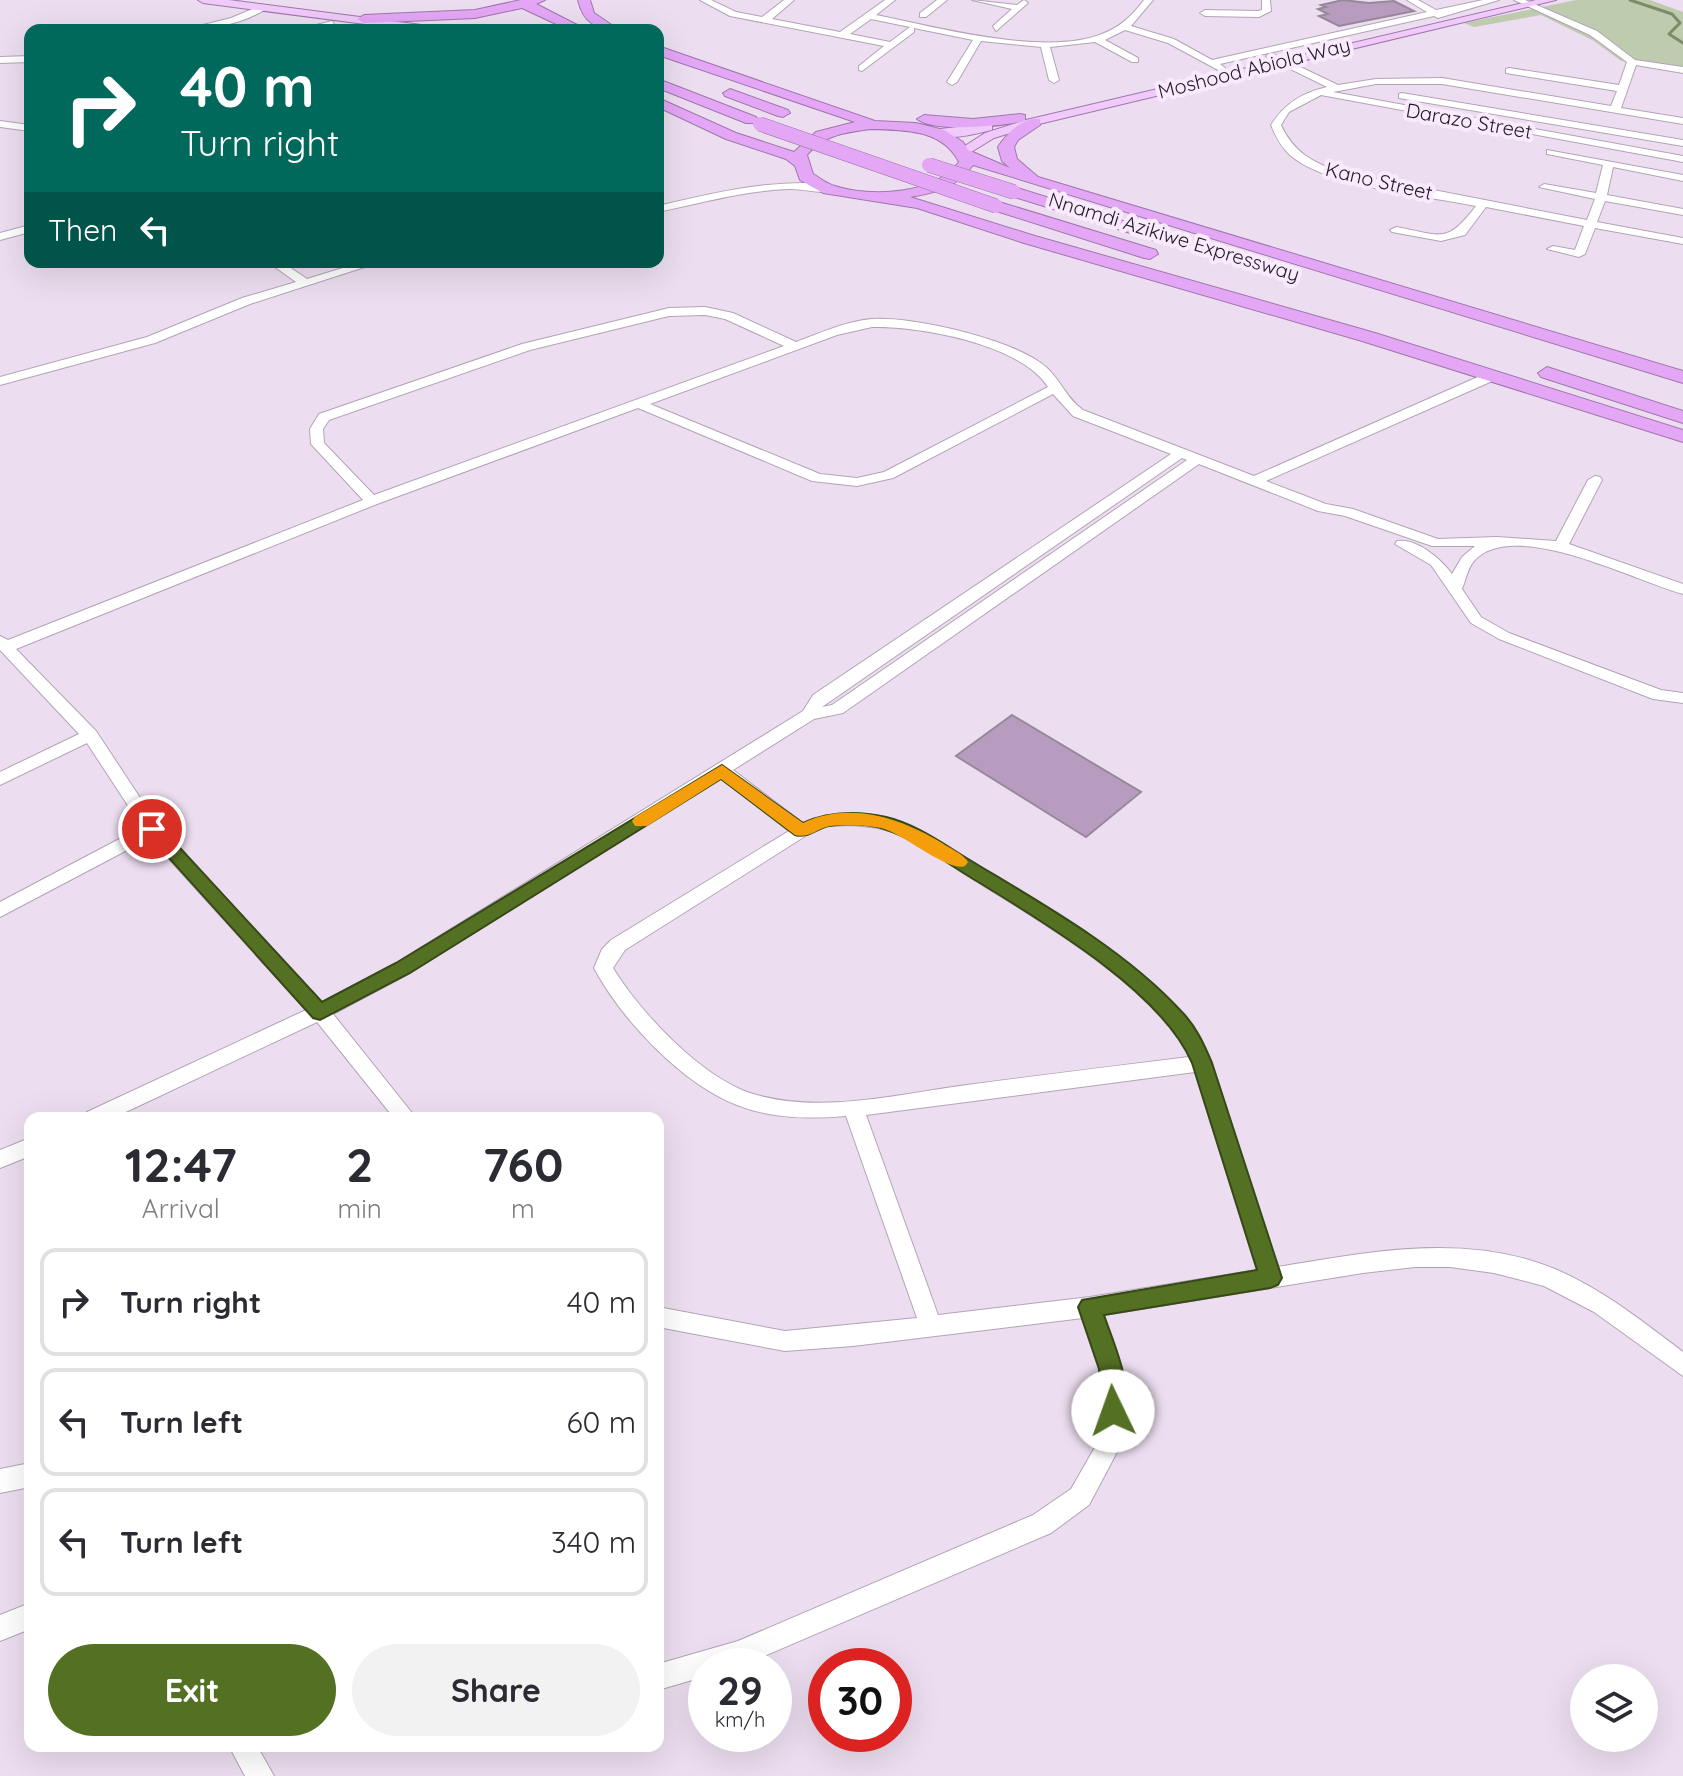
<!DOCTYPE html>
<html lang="en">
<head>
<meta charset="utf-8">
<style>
	:root { --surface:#fff; --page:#f2f2f3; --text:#2b2b33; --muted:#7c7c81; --line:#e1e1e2; --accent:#547023 }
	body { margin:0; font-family:Quicksand,sans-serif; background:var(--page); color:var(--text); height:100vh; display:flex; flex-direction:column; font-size:30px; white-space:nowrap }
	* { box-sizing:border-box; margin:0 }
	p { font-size:26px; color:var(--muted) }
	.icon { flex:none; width:44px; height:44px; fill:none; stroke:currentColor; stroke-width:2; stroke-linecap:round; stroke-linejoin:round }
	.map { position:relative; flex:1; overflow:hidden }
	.details { position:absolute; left:24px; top:1112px; width:640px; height:640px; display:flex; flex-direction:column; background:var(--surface); border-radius:16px; box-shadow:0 8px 32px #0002 }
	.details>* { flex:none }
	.top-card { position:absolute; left:24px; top:24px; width:640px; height:244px; border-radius:16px; box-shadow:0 8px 32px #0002; background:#00695c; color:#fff; overflow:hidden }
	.fabs { position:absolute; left:1570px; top:1664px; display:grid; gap:16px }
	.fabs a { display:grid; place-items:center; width:88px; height:88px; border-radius:50%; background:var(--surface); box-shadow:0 8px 32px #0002; font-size:40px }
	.speed { position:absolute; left:688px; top:1648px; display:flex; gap:16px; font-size:40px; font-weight:700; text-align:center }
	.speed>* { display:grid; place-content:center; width:104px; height:104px; border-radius:50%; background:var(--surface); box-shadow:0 8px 32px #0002; line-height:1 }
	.speed small { font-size:20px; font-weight:400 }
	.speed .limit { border:12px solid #d22; background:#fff; color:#111 }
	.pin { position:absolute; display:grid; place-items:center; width:68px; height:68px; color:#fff; margin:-34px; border:4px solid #fff; border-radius:50%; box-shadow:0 2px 8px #0007 }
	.me { position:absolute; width:88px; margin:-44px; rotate:357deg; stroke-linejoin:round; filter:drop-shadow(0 0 6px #0008) }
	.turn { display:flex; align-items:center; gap:28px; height:168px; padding:0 24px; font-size:36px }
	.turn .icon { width:104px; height:104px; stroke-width:2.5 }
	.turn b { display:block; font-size:56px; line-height:68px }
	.then { display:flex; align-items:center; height:76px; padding:0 24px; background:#0003; gap:16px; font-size:30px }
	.eta { display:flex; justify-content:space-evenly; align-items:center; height:136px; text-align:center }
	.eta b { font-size:48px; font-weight:800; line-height:56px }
	.primary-button { display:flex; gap:16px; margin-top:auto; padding:16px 24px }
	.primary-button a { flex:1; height:92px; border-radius:48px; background:var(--accent); color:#fff; font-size:32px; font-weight:800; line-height:92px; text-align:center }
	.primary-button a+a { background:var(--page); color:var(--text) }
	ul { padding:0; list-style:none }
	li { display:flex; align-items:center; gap:24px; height:108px; margin:0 16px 12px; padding:0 8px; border:4px solid var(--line); border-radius:16px }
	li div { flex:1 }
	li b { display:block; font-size:30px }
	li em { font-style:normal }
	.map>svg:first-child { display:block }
	.green { fill:#bfcbaf }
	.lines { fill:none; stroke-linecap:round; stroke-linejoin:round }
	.stream { stroke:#7c8c66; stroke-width:3 }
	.building { fill:#b89cbf; stroke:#968999; stroke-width:2 }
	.minor-casing { stroke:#b2a4b5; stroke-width:2 }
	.major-casing { stroke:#a076ac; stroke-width:2 }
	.highway-casing { stroke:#a076ac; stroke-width:2 }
	.minor { fill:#fff; fill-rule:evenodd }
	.major { fill:#efcafa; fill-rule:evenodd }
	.highway { fill:#e4a7f6; fill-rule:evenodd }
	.highway-bridge-casing { stroke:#a076ac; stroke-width:15; stroke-linecap:butt }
	.highway-bridge { stroke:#e4a7f6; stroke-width:14 }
	.route { fill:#547023; stroke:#374917; stroke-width:2 }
	.slow { fill:#f59e0b }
	.labels { text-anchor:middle; stroke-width:8; stroke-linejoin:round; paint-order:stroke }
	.far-street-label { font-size:20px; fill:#211c22; stroke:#f9ebfd }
</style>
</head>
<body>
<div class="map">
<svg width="1683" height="1776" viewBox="0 0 1683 1776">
	<rect width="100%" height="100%" fill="#ecdef0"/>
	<path class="green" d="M1576,0H1650L1683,12V67L1621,61L1594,41L1541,15L1474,27L1464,23Z"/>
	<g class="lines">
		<path class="stream" d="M1630,0L1672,14L1680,23L1669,34L1683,43"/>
	</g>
	<path class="building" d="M1343,0L1369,3L1394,1L1414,11L1339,26L1319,16L1328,14L1318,9L1326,7L1321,5Z
		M1012,715L1141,792L1086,837L956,756Z"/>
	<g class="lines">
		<defs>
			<path id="minor" d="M700,0H711L736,12L762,17L784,0H794L772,19L840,32L885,0H895L876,15C936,27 1045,57 1102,34C1120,27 1132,16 1144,0H1153L1131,26L1174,39L1212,60L1427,12L1407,0H1418L1436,10L1483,0H1499L1438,18L1434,16L1220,64L1225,68L1220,71L1168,43L1125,30L1105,40L1138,58V62H1132L1095,42L1050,47L1059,80L1054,83L1049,80L1041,47L981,41L957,82L952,85L947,82L973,40L914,28V32L862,71L859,70V66L884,46L730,16ZM871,19L910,27L890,42L850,34Z
				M937,0H947L926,17H920V13Z
				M972,0L1017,5L1024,0L1028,3L996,31L993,26L1012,9Z
				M1262,0H1270L1271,11L1259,17L1205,16L1200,13L1205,10L1258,11L1262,10Z
				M1514,0H1525L1597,31L1635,60L1683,67V73L1636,65L1621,108L1683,118V124L1442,84H1376L1333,92L1683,156V162L1321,95L1289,112L1281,125C1293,152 1313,163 1341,172L1587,220L1595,199L1539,187L1544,184L1596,193L1603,165L1547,154V150L1683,175V181L1613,167L1607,195L1683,209V215L1605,201L1597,222L1683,238V244L1595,228L1585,254L1579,257L1547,249L1553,246L1575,250L1584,226L1486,207L1465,235L1441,241L1392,232L1390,230L1396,227C1442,235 1446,245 1476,206C1427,196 1328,187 1291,156C1281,147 1276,137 1271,125C1285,103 1302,93 1327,87L1268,58L1266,56L1271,53L1338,85L1376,79L1442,78L1611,106L1617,91L1506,73V69L1509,68L1619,85L1627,62L1590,35Z
				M262,5L269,7C246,23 212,30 183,30L231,18Z
				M332,21L335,26L303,30L305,28Z
				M30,56V62L0,63V57Z
				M1402,93L1683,140V146L1399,98V94Z
				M0,121L30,125V131L0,127Z
				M811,183L836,189C826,196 802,188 788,189C744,191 701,203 658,212V206C709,194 758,182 811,183Z
				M30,225V232L0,240V233Z
				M268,262H282L307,279L362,262H380L250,304L155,343L0,385V377L147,337L242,298L296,282Z
				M705,307L733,313L796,342C820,333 846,321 872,319C913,316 1017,340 1047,368C1061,381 1067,399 1083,410L1254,476L1489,372H1499V378L1266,481L1326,504L1353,509L1438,539L1497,537L1556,541L1588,480L1595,476L1600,477L1602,480L1569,544L1683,584V594C1635,581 1513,517 1474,561C1467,569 1466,580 1462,589L1481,617L1509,633L1661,690L1683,693V703L1653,699L1499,639L1471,623L1431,565L1395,544L1397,541C1417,538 1441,559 1452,574L1462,557L1475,546H1432L1345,516L1318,511L1199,464L843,713L814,719L733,770L803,823C829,811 857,811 886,817C919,825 949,848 978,865C1048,908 1124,950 1181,1011C1196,1026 1204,1044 1212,1063L1277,1267C1369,1252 1465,1232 1555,1269C1602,1289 1642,1321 1683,1352V1376L1594,1312L1544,1286L1494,1273L1450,1267H1415L1363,1273L1104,1315L1122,1369L1125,1411L1117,1452L1089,1505L1051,1533L748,1663L741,1666H706V1676L658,1690V1664L738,1641L1033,1515L1071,1489L1094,1449L1101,1411L1100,1369L1083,1318L853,1346L785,1351L658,1327V1307L785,1331L917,1318L846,1116C810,1119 772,1119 737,1105C682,1084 622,1020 594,968L602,949L611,940L789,831L720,778L410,973L333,1014L416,1118H394L317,1022L113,1118H84L87,1112L306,1010L150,838L0,917V902L142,827L87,743L0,785V772L79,734L0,650V636L8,640L363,500L311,444L310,429L319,414L522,344L669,308ZM705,315L725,319L784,346L374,495L324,443L323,429L329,420L530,350L669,316ZM872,327C921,326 1020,344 1048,387L884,472L857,478L820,474L650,404L837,335ZM1053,394L1073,416L1171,454L813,695L803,711L396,963L322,1002L158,825L96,731L16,649L377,504L638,408L812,481L857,486L893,478ZM1182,458L1187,460L832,705L822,707ZM851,825C861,826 872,826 882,829C912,836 941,859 968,876C1029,914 1162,991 1189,1057C1115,1066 1041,1075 967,1085C898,1094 818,1115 750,1093C700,1076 640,1012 613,968L625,950L807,835L827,826ZM1195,1072L1257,1270L1090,1297L938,1315L866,1115Z
				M30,1138V1156L0,1168V1150Z
				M30,1463V1487L0,1493V1469Z
				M30,1603V1629L0,1641V1615Z
				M229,1746H257L274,1776H245Z"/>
			<path id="major" d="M198,0H229L437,27L443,30H411L203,3Z
				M1536,0H1556L1035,125L994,138L968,154L957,151L985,133L1026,120Z
				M988,123L992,124V130C974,134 944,143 928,132C935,128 975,126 988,123Z"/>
			<path id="highway" d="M521,0H545L536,4L587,30H569L522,8L475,18L364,23L357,19L364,15L475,10Z
				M578,0H590L594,13L619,30C596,30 583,22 578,0Z
				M658,46L875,121L916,123L944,130L963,142L968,150L1010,168L1002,161L998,147C1007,133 1023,117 1040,119V125L1018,140L1014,147L1017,159L1038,177L1683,371V383L973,165C956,188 938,192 910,197L1035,236L1375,333L1683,430V442L1362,341L1024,243L917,208L823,193L800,180L795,166L786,159L726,139L658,107V98L736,133L794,152L816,132L855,122L658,55ZM871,129C905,130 942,129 959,162C935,194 872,198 835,186C827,184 820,178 813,174L807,155C823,135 847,132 871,129Z
				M658,79L756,117L758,120L756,123H746L658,88Z
				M730,89L788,110L790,113L783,117L778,116L725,96L723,93Z
				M1020,114L1025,115V121C1002,126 935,133 917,119L924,115L973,119Z
				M1014,187L1168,235L1170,238L1162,243L1156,241L1008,195V189Z
				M996,201L1156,250L1158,254L1150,259L1144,258L990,209L988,206Z
				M1547,367L1683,411V423L1541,377L1538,373Z"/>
		</defs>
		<use href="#minor" class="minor-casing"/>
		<use href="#major" class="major-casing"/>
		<use href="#highway" class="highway-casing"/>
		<use href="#minor" class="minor"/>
		<use href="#major" class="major"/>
		<use href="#highway" class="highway"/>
		<defs>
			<path id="highway-bridge" d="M760,124L996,206
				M929,165L1014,192"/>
		</defs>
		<use href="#highway-bridge" class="highway-bridge-casing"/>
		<use href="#highway-bridge" class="highway-bridge"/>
	</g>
	<path class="route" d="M722,765L803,823C829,811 858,811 886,817C917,824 946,846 973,862C1043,904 1125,950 1181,1011C1196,1026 1204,1044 1212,1063L1282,1278L1278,1285L1270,1288L1104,1315C1114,1345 1135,1388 1122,1419L1113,1423L1105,1419L1101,1411L1099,1369L1078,1307L1082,1300L1257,1270L1192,1063C1161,990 1037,918 970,877C942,860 915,839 884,829C869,824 845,823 829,826C817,828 808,839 795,835L721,779L410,973L320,1020L313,1018L143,829L145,824H158L322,1002L396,963Z"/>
	<path class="slow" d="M722,765L803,823C850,801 900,818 942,843C951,849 962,853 968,862L965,866C947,872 903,833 881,828C865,825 846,824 830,826C818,828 809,839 795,835L721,779L647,826H635L632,821L635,817Z"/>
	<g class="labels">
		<g class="far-street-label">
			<text transform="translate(1254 68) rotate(-14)" y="7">Moshood Abiola Way</text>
			<text transform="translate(1469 121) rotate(10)" y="7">Darazo Street</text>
			<text transform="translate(1379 181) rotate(13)" y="7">Kano Street</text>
			<text transform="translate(1174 237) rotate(17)" y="7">Nnamdi Azikiwe Expressway</text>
		</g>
	</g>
</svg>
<div class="fabs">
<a><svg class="icon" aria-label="layers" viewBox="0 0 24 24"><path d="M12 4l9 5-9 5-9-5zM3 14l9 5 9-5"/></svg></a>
</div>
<div class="speed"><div>29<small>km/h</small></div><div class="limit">30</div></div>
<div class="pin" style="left:152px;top:829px;background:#d93025"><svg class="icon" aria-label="arrive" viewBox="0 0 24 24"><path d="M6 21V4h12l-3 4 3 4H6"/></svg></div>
<svg class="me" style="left:1113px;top:1411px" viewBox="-20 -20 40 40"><circle r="19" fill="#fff"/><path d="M0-13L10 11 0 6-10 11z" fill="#547023"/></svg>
<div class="top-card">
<div class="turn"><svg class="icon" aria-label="right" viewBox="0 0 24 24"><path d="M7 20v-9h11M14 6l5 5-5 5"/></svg><div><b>40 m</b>Turn right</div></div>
<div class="then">Then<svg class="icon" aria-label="left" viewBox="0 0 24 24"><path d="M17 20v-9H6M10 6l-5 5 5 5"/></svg></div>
</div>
<section class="details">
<div class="eta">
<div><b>12:47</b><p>Arrival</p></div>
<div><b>2</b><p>min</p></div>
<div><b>760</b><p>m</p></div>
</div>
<ul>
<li><svg class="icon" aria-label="right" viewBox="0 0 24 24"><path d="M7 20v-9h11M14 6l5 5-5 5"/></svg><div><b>Turn right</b></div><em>40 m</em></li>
<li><svg class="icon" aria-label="left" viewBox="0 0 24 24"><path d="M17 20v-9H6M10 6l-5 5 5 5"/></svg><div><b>Turn left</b></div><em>60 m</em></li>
<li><svg class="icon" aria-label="left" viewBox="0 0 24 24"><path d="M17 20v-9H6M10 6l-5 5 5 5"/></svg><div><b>Turn left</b></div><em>340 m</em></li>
</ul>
<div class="primary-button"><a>Exit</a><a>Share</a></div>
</section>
</div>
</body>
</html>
